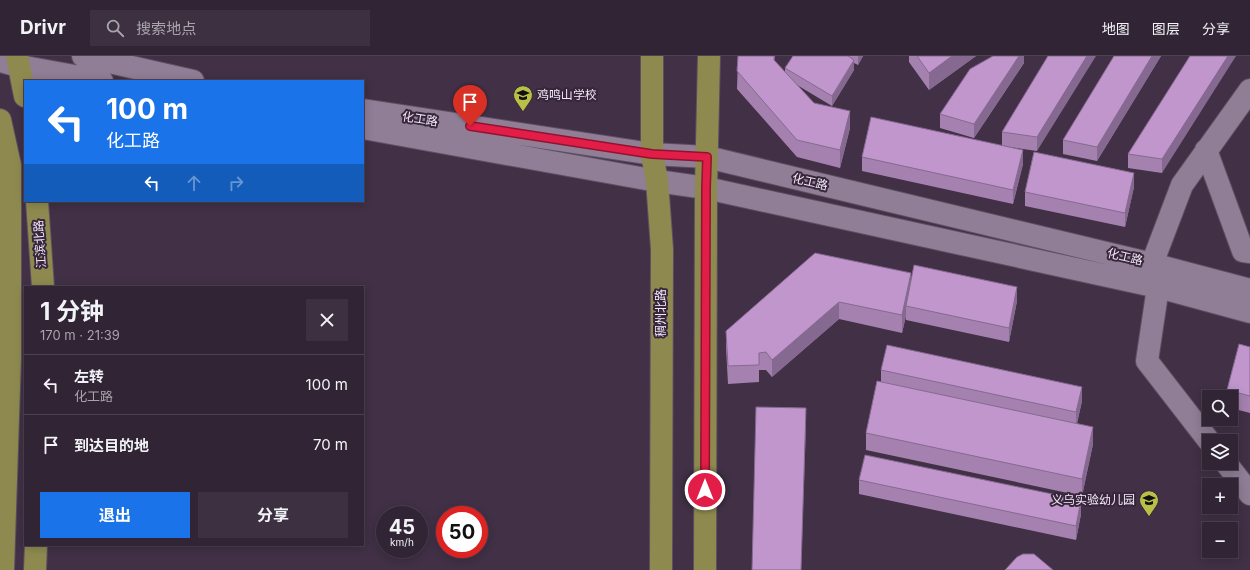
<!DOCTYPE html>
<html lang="zh">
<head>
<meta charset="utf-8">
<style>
	:root { --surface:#312434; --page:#3d3040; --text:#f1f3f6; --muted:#a8a4ac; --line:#4c414f; --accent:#1a73e8 }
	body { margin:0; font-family:Inter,"Noto Sans SC",sans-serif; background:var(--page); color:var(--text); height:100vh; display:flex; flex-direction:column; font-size:15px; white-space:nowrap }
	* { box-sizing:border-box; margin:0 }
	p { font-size:13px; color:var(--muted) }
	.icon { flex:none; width:22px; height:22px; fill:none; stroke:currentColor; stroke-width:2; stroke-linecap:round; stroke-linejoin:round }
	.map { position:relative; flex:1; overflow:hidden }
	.panel { position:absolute; left:24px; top:230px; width:340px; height:260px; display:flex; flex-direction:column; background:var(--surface); border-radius:0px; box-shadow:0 2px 10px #0003,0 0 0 1px var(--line) }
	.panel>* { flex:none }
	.top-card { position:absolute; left:24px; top:24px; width:340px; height:122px; border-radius:0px; box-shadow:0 2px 10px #0003,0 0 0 1px var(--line); background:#1a73e8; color:#fff; overflow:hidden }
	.fabs { position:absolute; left:1202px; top:334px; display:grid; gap:8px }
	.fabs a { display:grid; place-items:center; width:36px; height:36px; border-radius:0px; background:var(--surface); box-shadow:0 2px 10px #0003,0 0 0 1px var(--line); font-size:20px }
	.speed { position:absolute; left:376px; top:450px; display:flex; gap:8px; font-size:20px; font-weight:700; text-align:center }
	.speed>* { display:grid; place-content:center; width:52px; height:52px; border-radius:50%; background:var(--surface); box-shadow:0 2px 10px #0003,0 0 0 1px var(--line); line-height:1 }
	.speed small { font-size:10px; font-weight:400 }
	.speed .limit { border:6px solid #d22; background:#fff; color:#111 }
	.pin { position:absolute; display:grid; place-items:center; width:34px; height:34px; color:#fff; margin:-41px -17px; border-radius:50% 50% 50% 0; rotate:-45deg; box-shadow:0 0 4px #0007 }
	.pin .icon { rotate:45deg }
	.me { position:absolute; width:44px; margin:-22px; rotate:0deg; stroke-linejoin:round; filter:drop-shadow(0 0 3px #0008) }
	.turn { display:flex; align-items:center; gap:14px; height:84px; padding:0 16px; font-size:18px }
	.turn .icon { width:52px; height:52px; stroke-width:2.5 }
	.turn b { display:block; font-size:28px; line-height:34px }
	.lanes { display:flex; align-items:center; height:38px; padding:0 16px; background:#0003; justify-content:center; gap:20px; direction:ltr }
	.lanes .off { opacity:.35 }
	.round { display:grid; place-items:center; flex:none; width:42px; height:42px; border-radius:0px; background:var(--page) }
	.headline { display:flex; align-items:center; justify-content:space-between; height:68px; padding:0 16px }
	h1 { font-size:24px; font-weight:700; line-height:30px }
	.primary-button { display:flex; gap:8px; margin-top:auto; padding:8px 16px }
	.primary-button a { flex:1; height:46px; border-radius:0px; background:var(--accent); color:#fff; font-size:16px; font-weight:700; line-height:46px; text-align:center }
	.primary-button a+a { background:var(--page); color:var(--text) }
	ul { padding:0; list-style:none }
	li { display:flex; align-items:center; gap:12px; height:60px; padding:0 16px; border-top:1px solid var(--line) }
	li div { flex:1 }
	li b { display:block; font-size:15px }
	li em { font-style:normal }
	header { display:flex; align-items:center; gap:24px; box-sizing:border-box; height:56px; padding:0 20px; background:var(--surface); border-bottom:1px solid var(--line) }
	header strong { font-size:19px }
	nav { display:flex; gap:22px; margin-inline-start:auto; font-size:14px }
	.search { width:280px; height:36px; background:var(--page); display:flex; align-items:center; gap:10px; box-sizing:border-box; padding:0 14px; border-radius:0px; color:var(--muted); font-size:15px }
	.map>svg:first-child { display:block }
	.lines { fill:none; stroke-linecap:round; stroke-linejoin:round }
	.minor-casing { stroke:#5d4e61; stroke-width:24 }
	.major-casing { stroke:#5d4e61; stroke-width:24 }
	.minor { stroke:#907d96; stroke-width:22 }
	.major { stroke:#8e8a4f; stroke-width:22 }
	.wall { fill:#a581b0 }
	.shaded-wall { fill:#866990 }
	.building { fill:#c096cd; stroke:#866990 }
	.route-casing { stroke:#92132f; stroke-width:10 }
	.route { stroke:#e11d48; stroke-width:7 }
	.labels { text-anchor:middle; stroke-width:4; stroke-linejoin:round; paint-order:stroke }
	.poi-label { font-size:12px; fill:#f3e9f7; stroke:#37263c; text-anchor:start }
	.street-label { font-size:12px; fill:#f3e9f7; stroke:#37263c }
</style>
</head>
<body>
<header>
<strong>Drivr</strong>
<div class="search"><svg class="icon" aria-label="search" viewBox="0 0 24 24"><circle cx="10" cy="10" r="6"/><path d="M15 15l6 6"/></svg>搜索地点</div>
<nav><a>地图</a><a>图层</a><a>分享</a></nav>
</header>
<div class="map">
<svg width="1250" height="514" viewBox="0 0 1250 514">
	<rect width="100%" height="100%" fill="#413046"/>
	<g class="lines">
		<defs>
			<path id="minor" d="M83,0L193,25
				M0,5L19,10L102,25
				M363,54L652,98L707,101L1152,208L1250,234
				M363,72L657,125L706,132L1158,231L1250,256
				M1206,94L1243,195L1250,196
				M1209,385L1147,305L1158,231L1152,208L1182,129L1250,34
				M1226,407L1250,438"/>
			<path id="major" d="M17,0L25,40
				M652,0V98L657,125L662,193L661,514
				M0,64L10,109V302L3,514
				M37,145L43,231
				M35,514L36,489
				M705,514L706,132L709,0"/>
		</defs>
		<use href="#minor" class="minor-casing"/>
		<use href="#major" class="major-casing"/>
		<use href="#minor" class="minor"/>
		<use href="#major" class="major"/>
	</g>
	<path class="wall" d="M738,0H775L774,5L785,17V12L793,0H863L858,9L854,7V14L832,50L797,29L814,47L850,72L840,112L797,101L737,33Z
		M909,0H976L929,34L909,6Z
		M1024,0V7L974,82L940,72V58Z
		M1048,0L1037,95L1003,90L1023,108L1013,148L862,115V101L1002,90V76Z
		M1114,0H1161L1097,105L1063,98V84Z
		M1190,0L1162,117L1128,112V98Z
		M1134,131L1125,171L1025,150V136Z
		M911,224L1017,245L1009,286L906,264V260L902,277L839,263L772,321L766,314H759V326L728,328L726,292V275Z
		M1250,291V357L1231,352V341H1227V334Z
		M881,314L1082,345L1077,368L1093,388L1082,440L866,394V377L881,326Z
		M859,424L1081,458L1076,484L859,438Z"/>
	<path class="shaded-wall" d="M858,0H863L858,9Z
		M952,0H976L929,34V17Z
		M1019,0H1024V7L974,82V68Z
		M1087,0H1096L1037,95V81Z
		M1152,0H1161L1097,105V91Z
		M1228,0H1236L1162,117V103Z
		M854,4V14L832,50V40Z
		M850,55V72L840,112V94Z
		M1023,94V108L1013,148V134Z
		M1134,117V131L1125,171V157Z
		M911,217V234L906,250V260L902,277V259Z
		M1017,231V245L1009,286V272Z
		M839,246V263L772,321V304Z
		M1082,331V345L1076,370V356Z
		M806,352V369L801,514Z
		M1093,371V388L1082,440V423Z
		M1081,444V458L1076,484V470Z"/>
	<path class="building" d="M738,0H774V4L814,47L850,55L840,94L797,84L737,15Z
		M793,0H848L854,4L832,40L785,12Z
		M917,0H952L929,17Z
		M993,0H1019L974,68L940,58L970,13Z
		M1048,0H1087L1037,81L1002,76Z
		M1114,0H1152L1097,91L1063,84Z
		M1190,0H1228L1162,103L1128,98Z
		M871,61L1023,94L1013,134L862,101Z
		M1034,96L1134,117L1125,157L1025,136Z
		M815,197L911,217L902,259L839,246L772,304L766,296L759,297V309L728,310L726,275Z
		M914,209L1017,231L1009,272L906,250Z
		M1239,288L1250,291V340L1227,334Z
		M887,289L1082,331L1076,356L881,314Z
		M877,325L1093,371L1082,423L866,377Z
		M756,351L806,352L801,514H752Z
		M865,399L1081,444L1076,470L859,424Z
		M1023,498H1034L1053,514H1005L1017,501Z"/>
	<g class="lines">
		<defs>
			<path id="route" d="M470,70L652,98L707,101L706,132L705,434"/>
		</defs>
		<use href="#route" class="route-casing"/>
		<use href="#route" class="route"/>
	</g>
	<defs>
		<symbol id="school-pin" viewBox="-11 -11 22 30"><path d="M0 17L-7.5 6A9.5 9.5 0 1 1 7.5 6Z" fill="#b9c046" stroke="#37263c"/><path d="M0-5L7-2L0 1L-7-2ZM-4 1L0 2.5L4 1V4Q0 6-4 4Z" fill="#111"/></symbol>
	</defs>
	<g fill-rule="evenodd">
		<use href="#school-pin" x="512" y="28" width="22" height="30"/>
		<use href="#school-pin" x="1138" y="433" width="22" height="30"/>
	</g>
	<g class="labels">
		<g class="poi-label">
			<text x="537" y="43">鸡鸣山学校</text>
			<text x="1135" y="448" text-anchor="end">义乌实验幼儿园</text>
		</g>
		<g class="street-label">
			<text transform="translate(420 63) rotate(9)" y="4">化工路</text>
			<text transform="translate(810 126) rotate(13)" y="4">化工路</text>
			<text transform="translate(40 188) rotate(-94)" y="4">江滨北路</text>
			<text transform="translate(1125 201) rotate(13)" y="4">化工路</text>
			<text transform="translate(661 257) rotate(-90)" y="4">稠州北路</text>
		</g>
	</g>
</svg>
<div class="fabs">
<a><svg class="icon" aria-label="search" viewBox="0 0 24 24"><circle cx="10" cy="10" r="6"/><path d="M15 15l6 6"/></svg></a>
<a><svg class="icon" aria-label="layers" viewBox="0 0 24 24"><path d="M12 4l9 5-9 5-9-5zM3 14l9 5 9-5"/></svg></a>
<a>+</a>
<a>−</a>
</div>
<div class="speed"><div>45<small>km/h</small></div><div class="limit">50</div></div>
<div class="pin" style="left:470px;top:70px;background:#d93025"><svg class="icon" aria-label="arrive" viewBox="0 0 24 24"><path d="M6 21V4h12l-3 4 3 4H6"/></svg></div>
<svg class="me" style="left:705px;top:434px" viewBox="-20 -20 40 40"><circle r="17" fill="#e11d48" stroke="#fff" stroke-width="3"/><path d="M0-11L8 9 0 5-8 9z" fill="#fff"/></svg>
<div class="top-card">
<div class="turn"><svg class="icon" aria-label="left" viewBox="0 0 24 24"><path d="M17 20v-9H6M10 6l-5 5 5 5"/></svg><div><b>100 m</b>化工路</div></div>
<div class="lanes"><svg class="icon" aria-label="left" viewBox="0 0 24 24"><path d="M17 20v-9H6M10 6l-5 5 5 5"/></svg><svg class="icon off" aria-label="ahead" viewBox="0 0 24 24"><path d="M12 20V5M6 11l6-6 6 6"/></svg><svg class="icon off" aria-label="right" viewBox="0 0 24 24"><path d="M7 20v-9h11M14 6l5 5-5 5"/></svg></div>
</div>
<section class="panel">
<div class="headline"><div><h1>1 分钟</h1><p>170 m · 21:39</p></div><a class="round"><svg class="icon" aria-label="close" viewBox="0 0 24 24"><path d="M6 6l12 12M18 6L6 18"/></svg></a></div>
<ul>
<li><svg class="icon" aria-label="left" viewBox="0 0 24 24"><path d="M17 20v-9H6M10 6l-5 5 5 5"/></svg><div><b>左转</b><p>化工路</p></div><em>100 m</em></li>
<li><svg class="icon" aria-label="arrive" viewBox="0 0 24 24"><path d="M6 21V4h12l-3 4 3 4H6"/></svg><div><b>到达目的地</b></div><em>70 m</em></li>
</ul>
<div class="primary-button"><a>退出</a><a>分享</a></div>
</section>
</div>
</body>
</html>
